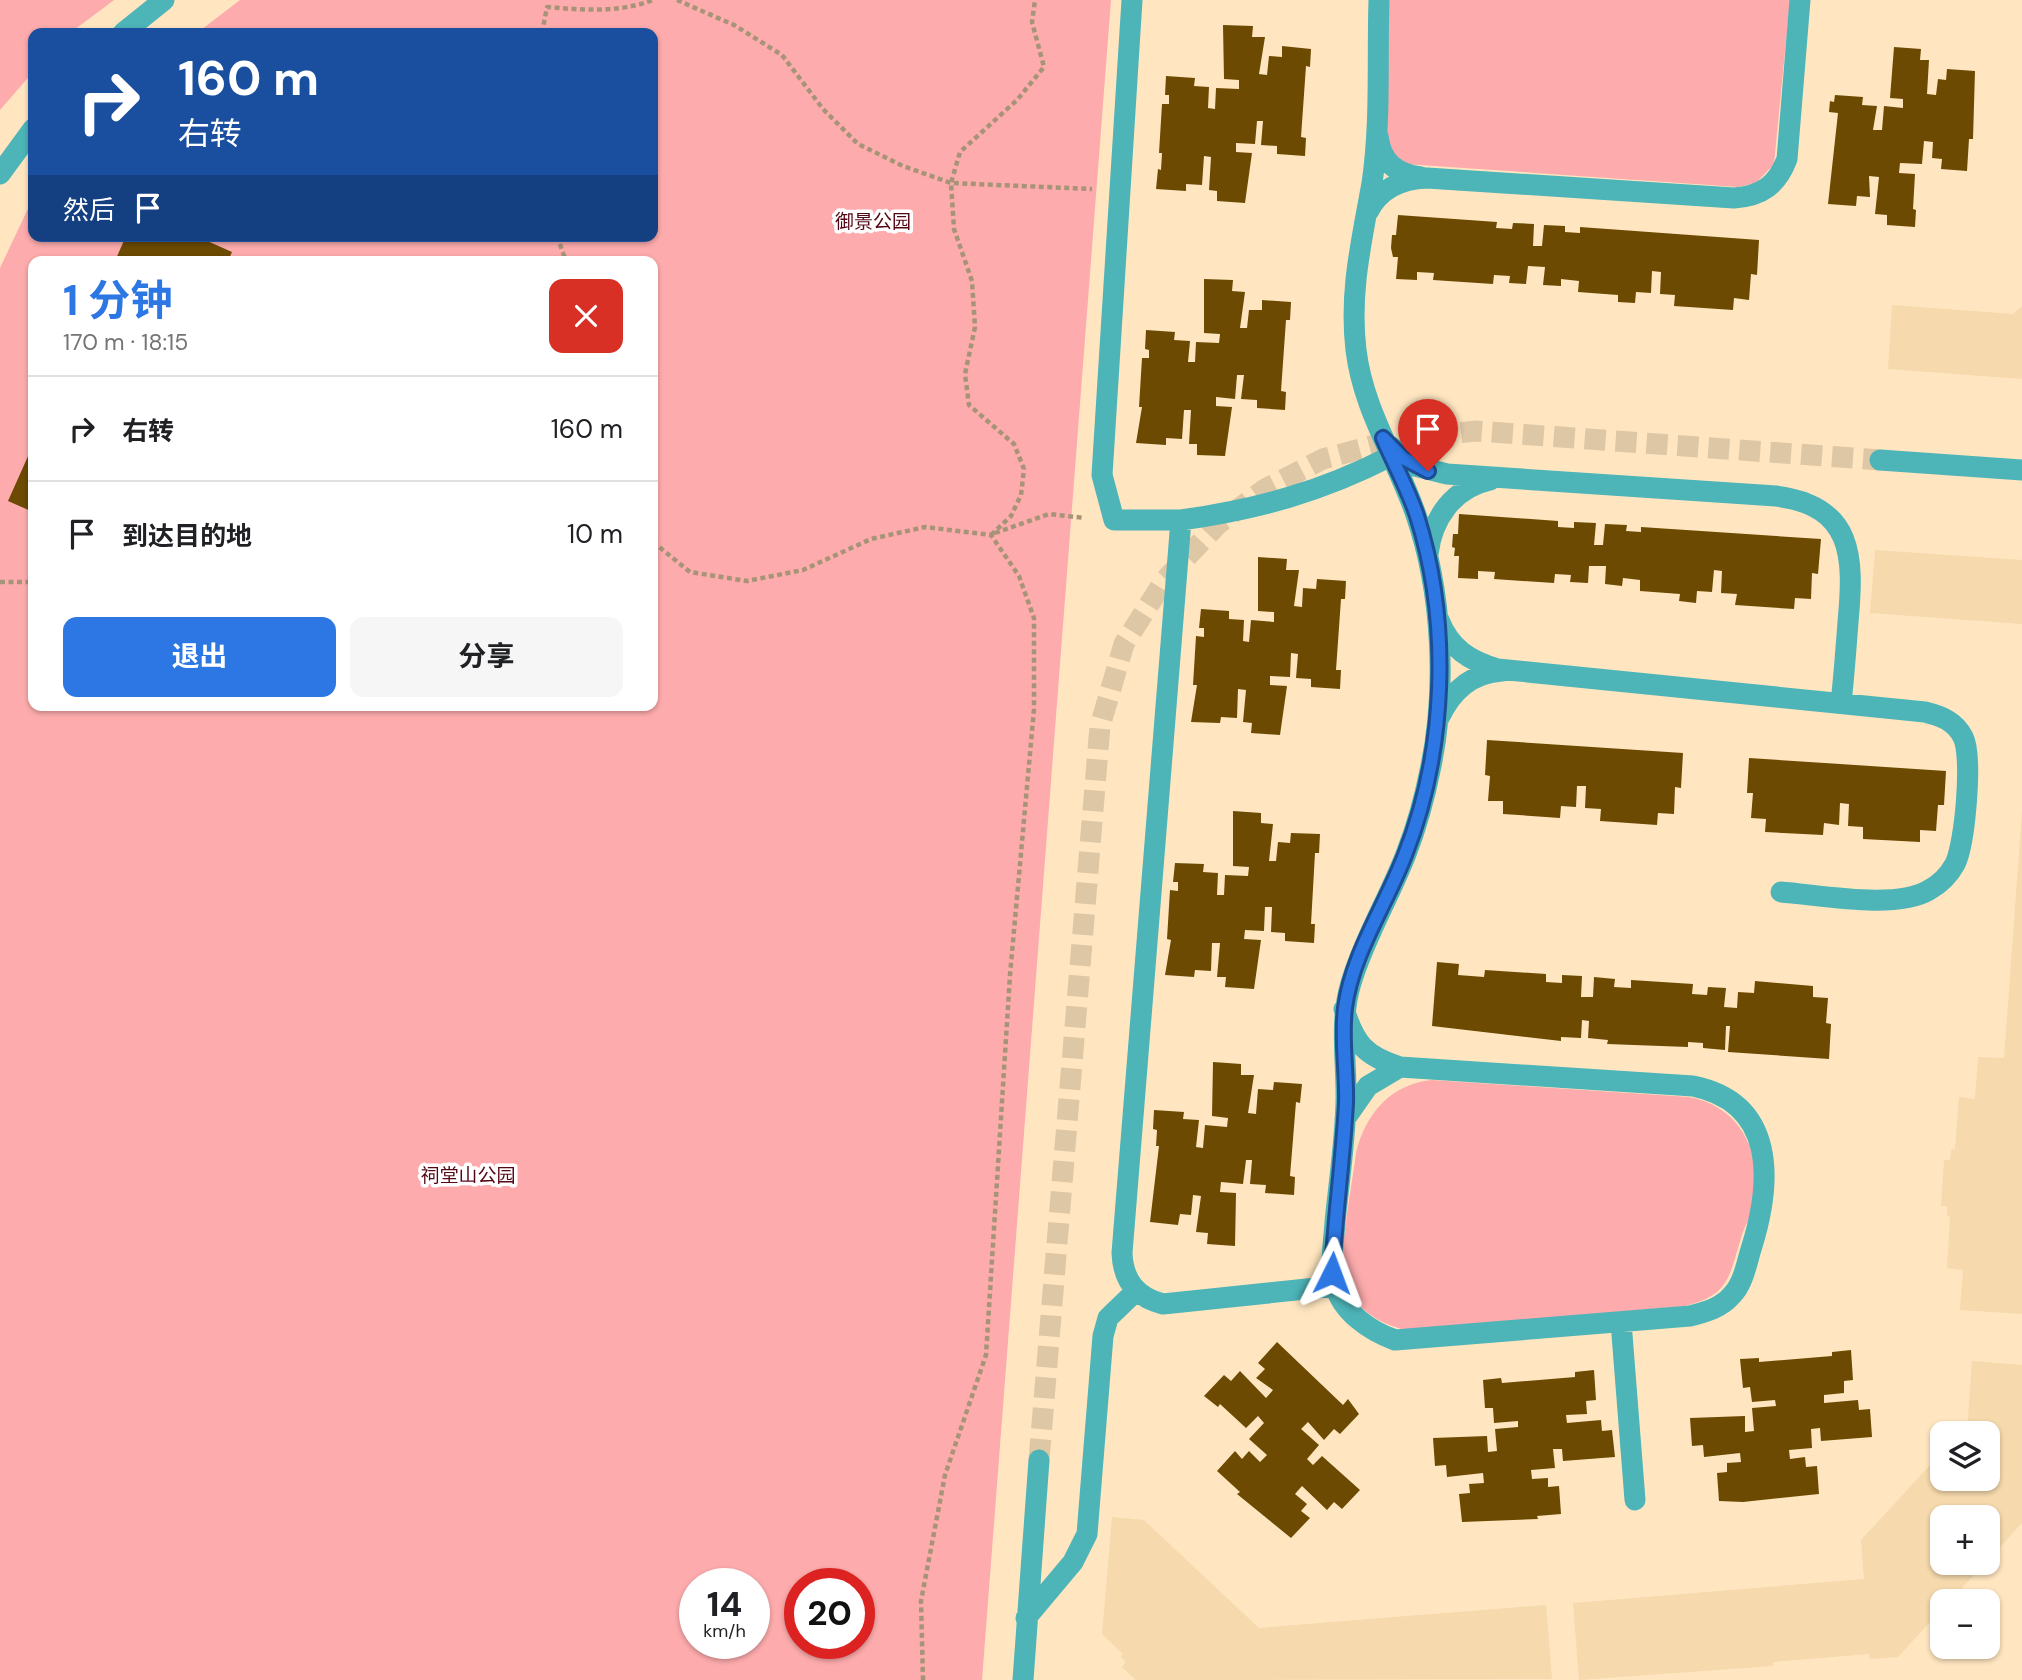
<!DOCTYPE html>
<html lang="zh">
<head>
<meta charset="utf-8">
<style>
	:root { --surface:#fff; --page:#f6f6f6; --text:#202124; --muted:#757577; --line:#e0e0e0; --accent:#2c77e3 }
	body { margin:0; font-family:"DM Sans","Noto Sans SC",sans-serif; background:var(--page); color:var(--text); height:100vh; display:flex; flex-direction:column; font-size:26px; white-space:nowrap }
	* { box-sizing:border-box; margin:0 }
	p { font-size:23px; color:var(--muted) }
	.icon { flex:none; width:38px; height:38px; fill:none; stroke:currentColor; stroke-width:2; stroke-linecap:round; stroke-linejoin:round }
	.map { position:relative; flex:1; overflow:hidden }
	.panel { position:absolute; left:28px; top:256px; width:630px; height:455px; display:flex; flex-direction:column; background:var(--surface); border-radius:14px; box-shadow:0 2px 5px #0004 }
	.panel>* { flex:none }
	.top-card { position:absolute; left:28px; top:28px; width:630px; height:214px; border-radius:14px; box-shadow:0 2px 5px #0004; background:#1a4fa0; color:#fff; overflow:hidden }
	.tools { position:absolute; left:1930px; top:1421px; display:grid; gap:14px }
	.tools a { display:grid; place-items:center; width:70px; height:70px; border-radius:14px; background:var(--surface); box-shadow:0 2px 5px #0004; font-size:35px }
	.speed { position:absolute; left:679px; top:1568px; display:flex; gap:14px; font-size:35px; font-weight:700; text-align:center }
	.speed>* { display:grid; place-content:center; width:91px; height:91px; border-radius:50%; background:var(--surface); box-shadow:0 2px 5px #0004; line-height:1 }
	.speed small { font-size:18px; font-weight:400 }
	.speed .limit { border:10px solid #d22; background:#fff; color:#111 }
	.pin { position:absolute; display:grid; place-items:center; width:60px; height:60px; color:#fff; margin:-72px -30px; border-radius:50% 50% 50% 0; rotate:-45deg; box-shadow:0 0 7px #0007 }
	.pin .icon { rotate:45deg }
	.me { position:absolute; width:77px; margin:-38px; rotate:3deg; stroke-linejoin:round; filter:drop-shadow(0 0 5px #0008) }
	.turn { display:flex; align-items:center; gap:24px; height:147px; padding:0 35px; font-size:32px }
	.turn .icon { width:91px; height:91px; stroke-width:2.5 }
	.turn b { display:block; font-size:49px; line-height:60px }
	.then { display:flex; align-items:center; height:66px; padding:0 35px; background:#0003; gap:14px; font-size:26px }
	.round { display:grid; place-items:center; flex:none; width:74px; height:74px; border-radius:14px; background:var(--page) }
	.overview { display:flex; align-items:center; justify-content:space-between; height:119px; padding:0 35px }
	h1 { font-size:42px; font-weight:700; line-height:52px; color:var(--accent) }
	.action { display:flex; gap:14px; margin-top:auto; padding:14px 35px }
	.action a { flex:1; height:80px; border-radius:14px; background:var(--accent); color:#fff; font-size:28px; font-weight:700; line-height:80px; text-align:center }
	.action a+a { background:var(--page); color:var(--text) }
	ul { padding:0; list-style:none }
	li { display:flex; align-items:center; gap:21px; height:105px; padding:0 35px; border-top:2px solid var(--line) }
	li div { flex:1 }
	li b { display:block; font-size:26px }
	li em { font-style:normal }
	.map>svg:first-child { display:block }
	.built { fill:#f6d9ac }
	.green { fill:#fdabac; fill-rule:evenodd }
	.building { fill:#6c4a02 }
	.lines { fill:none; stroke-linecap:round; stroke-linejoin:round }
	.minor-tunnel { stroke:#dec7a5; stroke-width:21; stroke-dasharray:21 10; stroke-linecap:butt }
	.path { stroke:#a79478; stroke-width:4.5; stroke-dasharray:5 3.5; stroke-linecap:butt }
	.minor { stroke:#4db4b8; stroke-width:21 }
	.route-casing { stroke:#1d4d94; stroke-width:18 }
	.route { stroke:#2c77e3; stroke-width:12 }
	.labels { text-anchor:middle; stroke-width:7; stroke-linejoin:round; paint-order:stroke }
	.park-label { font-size:19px; fill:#540615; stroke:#fff }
</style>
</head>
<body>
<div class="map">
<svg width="2022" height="1680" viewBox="0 0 2022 1680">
	<rect width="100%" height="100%" fill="#ffe6c0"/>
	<path class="built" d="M1892,305L2013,314L2022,306V379L1888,369Z
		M1875,550L2022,560V624L1870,613Z
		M2022,812V1314L1960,1310L1963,1270L1947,1268L1950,1217L1947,1216V1206H1941L1944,1160H1950L1951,1150L1955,1149L1959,1097L1975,1099L1978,1057L2004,1058Z
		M1972,1361L2022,1365V1523L1988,1560V1517H1942V1563H1985L1950,1601H1942V1609L1898,1657L1870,1659L1869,1654L1773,1662V1666L1579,1680L1573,1603L1864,1579L1861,1540L1942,1452V1479H1988V1433H1967Z
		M1112,1517L1144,1520L1259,1628L1546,1605L1552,1679L1136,1680L1122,1667L1126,1662L1121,1657L1123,1654L1102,1634Z"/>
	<path class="green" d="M0,0H114L70,33H33V72L0,110Z
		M240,0H1111L982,1680H0V268L33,198V236H653V33H197ZM33,261H653V705H33ZM695,1584H754V1643H695ZM800,1584H859V1643H800Z
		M1389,0H1790L1774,164L1756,183L1738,187L1405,164L1390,149L1387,135Z
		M1432,1080L1689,1097C1743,1107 1764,1156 1753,1208C1750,1218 1744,1227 1741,1238C1729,1276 1730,1295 1685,1306L1407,1330C1380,1325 1351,1307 1344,1277C1338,1255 1353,1180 1356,1153C1365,1115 1390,1084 1432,1080Z"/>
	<path class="building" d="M1223,25L1253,26L1252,37H1265L1259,74L1267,75L1269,56L1282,57V46L1311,49L1310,67L1306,66L1301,137L1306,138L1305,156L1277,154V146L1261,145L1263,121H1257L1255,144L1236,143V152L1252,153L1245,203L1217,201V191L1209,190L1211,157L1204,156L1202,185L1186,184V191L1156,189L1158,169L1161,170L1162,153H1159L1162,104H1169V95H1165L1166,76L1195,78L1194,86L1209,87L1208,108L1215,109L1216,88L1239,89V80L1224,79Z
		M1894,47L1921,49L1920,60H1929L1927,94L1936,95L1938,79L1946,80L1947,69L1975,71L1973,139H1969L1967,171L1941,169L1942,159L1932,158L1933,142L1924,141L1922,164L1900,163L1899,173L1915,174L1913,209L1916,210L1915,227L1887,225V215L1875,214L1879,177L1869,176L1870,197L1857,196L1856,206L1828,204L1838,113L1829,112L1830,101L1834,102L1835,95L1863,97L1862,105L1877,106L1873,130H1882L1884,106L1903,108V99L1890,98Z
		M1398,215L1497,222L1496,228L1512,229L1513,223L1534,224L1533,246H1542L1544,225L1565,226V232L1580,233V227L1759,240L1757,275L1751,274L1749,300L1734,298L1733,310L1674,306L1675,295L1660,294L1661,272L1652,271L1651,293L1636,292L1635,303L1618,302V295L1578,292L1579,281L1561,279V286L1543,285L1545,267L1528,266L1526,284L1509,283L1510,276L1494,275L1493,284L1433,280L1434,273L1417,272V280L1396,279L1398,257H1393L1391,248L1392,235H1396Z
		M126,236H196L232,252L228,261H115Z
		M1204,279L1233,280L1232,291L1245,292L1240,328H1247L1249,310H1262V300L1291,302L1290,320H1286L1281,391L1286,392L1285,410L1257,408V400L1241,399L1244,375H1237L1235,399L1216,397V406L1232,407L1225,456L1197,455V444H1189L1191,410H1184L1182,439L1166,438V445L1136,443L1142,407H1139L1142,358H1149V350L1145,349L1146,330L1175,332L1174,340L1190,341L1188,362H1195L1196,342L1219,343L1220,334L1204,333Z
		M33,445V512L8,501Z
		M1459,514L1558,521V527L1574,528V522L1596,523L1594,545H1603L1605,524L1627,525L1626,531L1641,532V527L1821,539L1818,574L1812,573L1811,599L1795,598L1794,609L1735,605L1737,594L1721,593L1722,571L1714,570L1712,592L1697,591L1696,603L1679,601L1680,594L1640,591V580L1623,578L1622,586L1605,584L1606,566H1589L1588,583L1570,582L1571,575L1555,574L1554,583L1494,579L1495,572L1478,571V579L1458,578L1459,556H1454L1455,548L1452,547L1453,534H1458Z
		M1258,557L1287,559L1286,570H1299L1294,606L1302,607L1303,588L1316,589L1317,579L1346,581L1345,599H1341L1336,670H1341L1340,689L1311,687V679L1296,678L1298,654L1291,653L1290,677L1270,676V685L1287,686L1280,735L1251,733L1252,723L1243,722L1246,690L1238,689L1237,718L1221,717L1220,723L1191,722L1197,685H1193L1196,636L1204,637V628H1199L1201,609L1229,611V619L1244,620L1243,641L1249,642L1251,620L1274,622V612L1258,611Z
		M1487,740L1683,753L1681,788L1675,787L1674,814L1658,813L1657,825L1600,821L1601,809L1585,808L1586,786H1577L1576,807L1561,806L1560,818L1503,814V801H1488L1490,776L1485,775Z
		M1749,758L1946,771L1944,805H1938L1936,831L1920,830V842L1863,839V827L1848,826L1849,804L1840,803L1839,825L1824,823L1823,835L1765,832L1766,819L1751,818L1753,793H1747Z
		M1233,811L1261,813V823L1273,824L1269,861H1276L1278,842L1290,843L1291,833L1320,834L1319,853H1315L1311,924H1315L1314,943L1285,941V933L1271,932L1272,907H1265L1264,931L1245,930L1244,939L1261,940L1254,989L1225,987L1226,977H1217L1220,943H1212L1211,971L1195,970L1194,977L1165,975L1171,940L1167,939L1170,890L1178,891V882H1173L1175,863L1204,864L1203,872L1218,873L1217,895H1224L1225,875L1248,876L1249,867L1233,866Z
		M1437,962L1459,964L1458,975L1484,977L1485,970L1546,974V982L1562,983V975L1582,976L1581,997H1593L1594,977L1615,979L1614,987L1631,988V980L1693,984L1692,994L1707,995L1708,987L1726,988L1724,1007L1737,1008L1738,992L1754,993L1755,981L1813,986V997L1828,998L1826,1023L1831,1024L1829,1059L1728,1052L1730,1026H1726L1725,1050L1703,1048V1043L1688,1042V1047L1607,1044L1608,1040L1588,1038L1589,1021L1582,1020L1581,1038L1561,1037V1041L1432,1026Z
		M1213,1062L1241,1064V1075H1254L1248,1113L1256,1114L1258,1089L1273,1090L1274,1082L1302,1084L1300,1103L1296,1102L1290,1176L1295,1177L1294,1195L1265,1193L1266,1185L1250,1184L1252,1160H1246L1243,1184L1221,1182L1220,1192L1236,1193L1235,1246L1207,1244L1208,1233L1196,1232L1201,1196L1193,1195L1191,1215L1180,1214L1178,1225L1150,1222L1159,1146H1156L1157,1130L1153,1129L1154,1110L1184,1112L1183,1119L1199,1120L1196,1147L1203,1148L1205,1125L1227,1127L1228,1118L1212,1116Z
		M1277,1342L1343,1405L1348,1399L1359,1414L1340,1434L1334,1429L1324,1440L1308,1422L1301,1429L1319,1445L1307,1459L1313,1465L1322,1456L1360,1490L1342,1509L1334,1502L1327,1510L1302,1486L1295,1494L1307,1504L1301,1511L1310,1518L1291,1538L1237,1494L1240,1492L1217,1471L1235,1451L1242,1459L1249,1451L1260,1462L1267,1455L1249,1439L1264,1423L1258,1416L1246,1428L1220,1404L1218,1407L1204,1396L1224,1375L1231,1381L1240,1371L1266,1398L1273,1390L1256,1378L1265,1369L1258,1363Z
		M1851,1350L1853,1380L1844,1381V1393L1824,1395V1403L1858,1400L1859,1410L1870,1409L1872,1437L1821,1441L1820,1428L1811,1429L1812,1448L1789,1450L1790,1459L1805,1457L1806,1467L1817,1466L1819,1494L1743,1502L1719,1501L1717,1473L1727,1472V1463L1741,1462L1740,1453L1704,1457L1703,1445L1692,1446L1690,1418L1745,1416V1432L1754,1431L1752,1408L1776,1406L1775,1400L1752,1402L1750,1387L1743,1388L1740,1359L1759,1358V1362L1832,1356V1352Z
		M1594,1370L1596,1400L1586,1401L1587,1414L1566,1415L1567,1423L1601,1420L1602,1431L1612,1430L1615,1457L1563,1461L1562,1449H1553L1555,1468L1531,1470L1532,1479L1548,1478V1487L1559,1486L1561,1514L1537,1516L1538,1519L1462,1522L1459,1494L1470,1493L1469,1484L1484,1483L1483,1473L1447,1477L1446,1465L1435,1466L1433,1438L1487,1436L1488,1452L1497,1451L1495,1429L1518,1427V1421L1494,1423L1493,1408H1485L1483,1380L1501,1378L1502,1383L1575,1377V1372Z"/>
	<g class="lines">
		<path class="minor-tunnel" d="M1039,1460L1100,726L1124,644L1164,581L1218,524L1265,489L1323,459L1393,440L1476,431L1880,460"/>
		<path class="path" d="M677,0L734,25L782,55L823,109L858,144L903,166L951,183L1092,189
			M542,33L547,7C583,10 618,13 653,0
			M557,236L566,261
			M995,533L1049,514L1085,518
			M991,535L1011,516L1021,495L1024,469L1014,444L969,405L965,374L975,327L972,281L954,229L951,183L960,152L1017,100L1044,67L1032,22L1035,0
			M653,542L690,572L747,581L803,570L871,539L925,527L991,535L1019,576L1034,618V709L1010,975L986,1355L945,1475L921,1601L923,1680
			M0,582H33"/>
		<path class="minor" d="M1132,0L1102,475L1114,520H1181
			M123,33L164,0
			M1378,136C1381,162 1396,174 1421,177
			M0,174L33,129
			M1368,212C1379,189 1402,179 1427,178L1734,198C1762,196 1777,185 1787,159L1800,0
			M1390,446L1415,466L1447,474L1776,496C1854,506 1854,557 1848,622C1846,649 1844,676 1841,703
			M1880,460L2022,470
			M1428,554C1432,519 1453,488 1490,480
			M1439,620C1450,648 1469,661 1498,669L1925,712C1941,716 1955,721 1963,737C1973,756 1965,844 1955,864C1949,875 1940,884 1929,890C1896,910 1820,895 1781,892
			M1439,718C1452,691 1471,673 1502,671
			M1344,1009C1355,1044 1365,1056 1400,1067L1693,1086C1776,1103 1772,1181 1752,1246C1747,1261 1744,1283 1732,1295C1721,1308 1706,1312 1690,1316L1395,1340C1370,1331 1342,1312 1335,1285C1329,1265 1334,1242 1335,1222C1339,1182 1345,1142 1346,1102C1347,1063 1339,1022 1351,983C1364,939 1389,898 1406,854C1417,826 1425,796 1431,766C1447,687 1442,591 1416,515C1397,459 1363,410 1356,350C1349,291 1362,240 1372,183C1381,123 1377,60 1379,0
			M1345,1119L1368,1086L1400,1067
			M1335,1286L1163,1304C1136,1297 1123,1280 1122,1253L1181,520C1258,509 1321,492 1391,456
			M1621,1322L1635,1500
			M1026,1618L1073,1562L1087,1534L1103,1336L1108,1318L1136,1291
			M1023,1680L1039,1460"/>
	</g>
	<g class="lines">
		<defs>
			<path id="route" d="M1332,1273C1335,1216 1343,1160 1346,1103C1347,1072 1341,1039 1345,1008C1352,954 1386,905 1405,855C1446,751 1451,623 1417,516C1408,489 1394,464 1383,438L1403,458L1428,471"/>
		</defs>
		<use href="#route" class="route-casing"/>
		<use href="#route" class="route"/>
	</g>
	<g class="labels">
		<g class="park-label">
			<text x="873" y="228">御景公园</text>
			<text x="468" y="1182">祠堂山公园</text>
		</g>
	</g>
</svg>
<div class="tools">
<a><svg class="icon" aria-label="layers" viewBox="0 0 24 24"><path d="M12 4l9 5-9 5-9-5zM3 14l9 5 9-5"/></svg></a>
<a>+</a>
<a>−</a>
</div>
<div class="speed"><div>14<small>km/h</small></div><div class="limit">20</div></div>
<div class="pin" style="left:1428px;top:471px;background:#d93025"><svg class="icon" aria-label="arrive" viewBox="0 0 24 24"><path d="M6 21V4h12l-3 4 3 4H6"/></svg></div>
<svg class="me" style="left:1332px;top:1273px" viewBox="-20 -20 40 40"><path d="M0-17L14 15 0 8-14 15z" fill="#2c77e3" stroke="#fff" stroke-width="4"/></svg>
<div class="top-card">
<div class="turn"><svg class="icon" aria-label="right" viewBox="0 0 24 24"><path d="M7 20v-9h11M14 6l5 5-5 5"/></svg><div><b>160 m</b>右转</div></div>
<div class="then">然后<svg class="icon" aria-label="arrive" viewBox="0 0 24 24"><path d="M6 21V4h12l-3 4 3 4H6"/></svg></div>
</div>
<section class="panel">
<div class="overview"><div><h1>1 分钟</h1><p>170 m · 18:15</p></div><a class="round" style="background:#d93025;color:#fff"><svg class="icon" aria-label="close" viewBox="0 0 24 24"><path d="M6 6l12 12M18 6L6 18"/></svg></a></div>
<ul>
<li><svg class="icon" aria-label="right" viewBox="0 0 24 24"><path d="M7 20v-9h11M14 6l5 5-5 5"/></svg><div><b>右转</b></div><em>160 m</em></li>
<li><svg class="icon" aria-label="arrive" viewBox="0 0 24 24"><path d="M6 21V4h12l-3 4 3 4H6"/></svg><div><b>到达目的地</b></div><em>10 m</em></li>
</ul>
<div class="action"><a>退出</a><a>分享</a></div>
</section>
</div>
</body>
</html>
